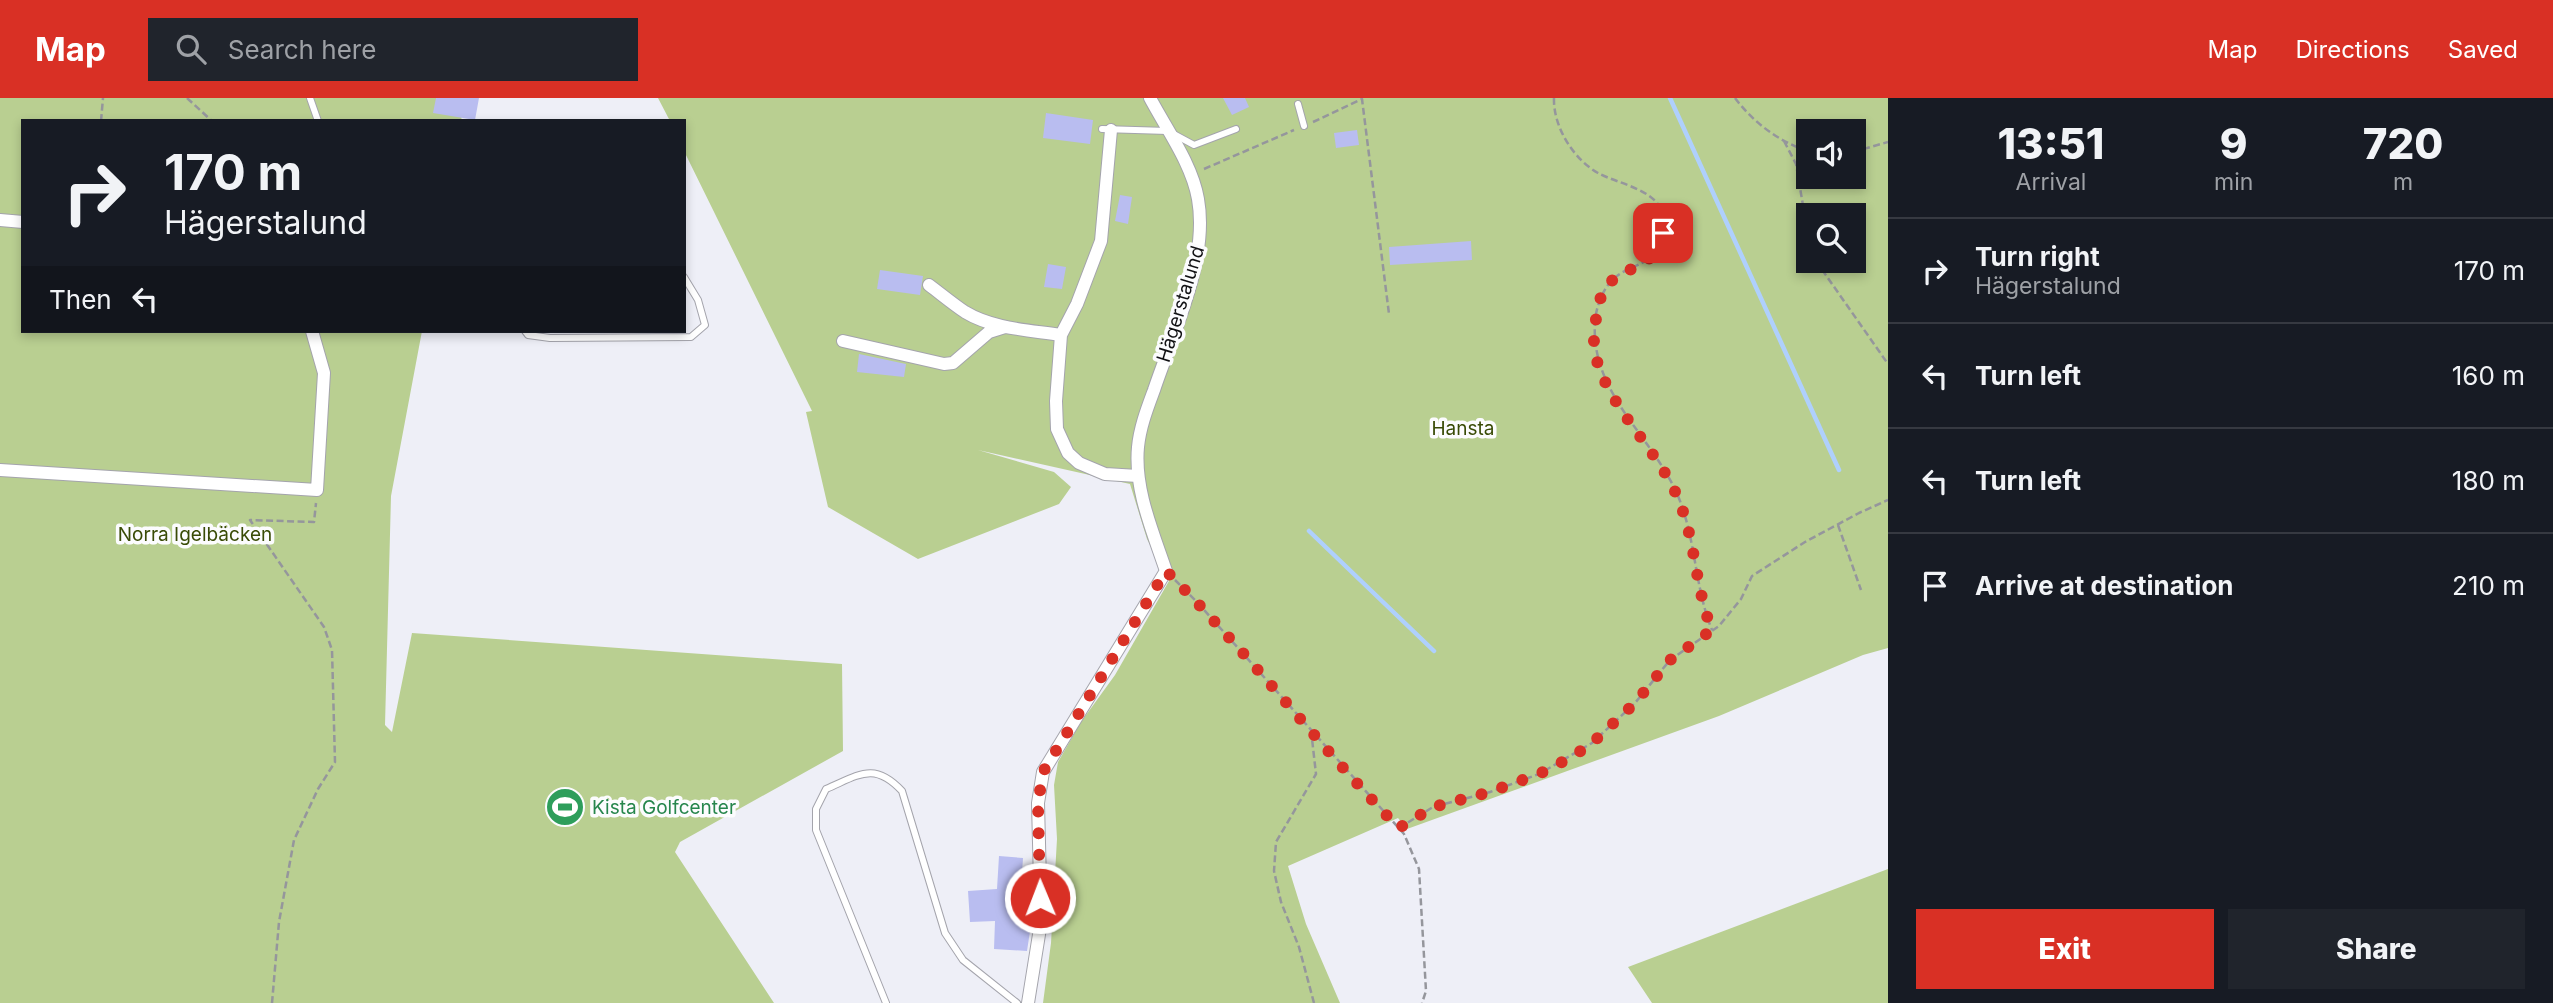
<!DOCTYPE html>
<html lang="en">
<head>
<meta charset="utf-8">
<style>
	:root { --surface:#171b24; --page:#20242c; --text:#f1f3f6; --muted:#9ea1a6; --line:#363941; --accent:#d93025 }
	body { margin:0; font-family:Inter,sans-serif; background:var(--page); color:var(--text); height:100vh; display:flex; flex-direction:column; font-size:26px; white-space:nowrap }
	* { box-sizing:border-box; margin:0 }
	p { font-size:23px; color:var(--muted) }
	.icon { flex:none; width:38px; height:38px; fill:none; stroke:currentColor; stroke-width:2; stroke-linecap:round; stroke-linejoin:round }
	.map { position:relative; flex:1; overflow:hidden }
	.side { display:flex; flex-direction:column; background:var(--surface); width:665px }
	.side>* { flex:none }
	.guide { position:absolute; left:21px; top:21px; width:665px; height:214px; border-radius:0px; box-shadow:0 4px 10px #0003; background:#171b24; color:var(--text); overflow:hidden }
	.buttons { position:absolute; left:1796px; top:21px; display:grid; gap:14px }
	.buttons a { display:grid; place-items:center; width:70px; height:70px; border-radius:0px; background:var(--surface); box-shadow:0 4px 10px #0003; font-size:35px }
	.pin { position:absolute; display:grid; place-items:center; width:60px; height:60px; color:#fff; margin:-30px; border-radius:14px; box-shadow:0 4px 10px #0006 }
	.me { position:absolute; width:77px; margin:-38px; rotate:359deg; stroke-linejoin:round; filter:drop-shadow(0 0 5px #0008) }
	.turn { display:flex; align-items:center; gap:24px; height:147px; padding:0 28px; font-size:32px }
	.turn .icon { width:91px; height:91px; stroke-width:2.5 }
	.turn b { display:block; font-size:49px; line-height:60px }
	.then { display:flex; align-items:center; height:66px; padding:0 28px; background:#0003; gap:14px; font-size:26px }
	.eta { display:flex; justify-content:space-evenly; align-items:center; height:119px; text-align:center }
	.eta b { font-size:42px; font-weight:800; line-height:49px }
	.primary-button { display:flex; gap:14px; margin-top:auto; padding:14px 28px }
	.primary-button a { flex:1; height:80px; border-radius:0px; background:var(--accent); color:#fff; font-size:28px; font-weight:800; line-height:80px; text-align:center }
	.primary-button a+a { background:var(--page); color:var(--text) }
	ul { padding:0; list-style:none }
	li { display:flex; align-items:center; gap:21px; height:105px; padding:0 28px; border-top:2px solid var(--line) }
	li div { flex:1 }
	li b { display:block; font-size:26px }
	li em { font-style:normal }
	header { display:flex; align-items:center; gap:42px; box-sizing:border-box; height:98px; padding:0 35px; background:var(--accent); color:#fff }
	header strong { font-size:33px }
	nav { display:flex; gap:38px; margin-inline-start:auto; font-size:24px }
	.search { width:490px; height:63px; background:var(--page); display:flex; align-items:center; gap:18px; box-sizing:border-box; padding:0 24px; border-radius:0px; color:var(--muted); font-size:26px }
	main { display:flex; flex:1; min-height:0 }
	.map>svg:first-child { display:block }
	.green { fill:#b9cf91; fill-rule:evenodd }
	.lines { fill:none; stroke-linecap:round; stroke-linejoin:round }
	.stream { stroke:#afd0fd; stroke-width:4.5 }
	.building { fill:#b9bdf0 }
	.service-casing { stroke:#a4a4ac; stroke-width:8 }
	.minor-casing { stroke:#a4a4ac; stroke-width:14 }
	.path { stroke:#95969c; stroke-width:2.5; stroke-dasharray:7 3.5; stroke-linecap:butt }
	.service { stroke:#fff; stroke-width:6 }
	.minor { stroke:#fff; stroke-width:12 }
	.route { stroke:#d93025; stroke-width:12; stroke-dasharray:0 21.6 }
	.labels { text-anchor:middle; stroke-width:7; stroke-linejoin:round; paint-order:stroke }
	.street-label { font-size:19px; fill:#111114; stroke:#fcfcfe }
	.park-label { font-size:19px; fill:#394b06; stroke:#fcfcfe }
	.leisure-label { font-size:19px; fill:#27864d; stroke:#fcfcfe; text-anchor:start }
</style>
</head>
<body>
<header>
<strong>Map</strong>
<div class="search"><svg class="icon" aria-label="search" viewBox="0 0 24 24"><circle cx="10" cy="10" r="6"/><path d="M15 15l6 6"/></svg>Search here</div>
<nav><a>Map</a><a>Directions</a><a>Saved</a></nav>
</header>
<main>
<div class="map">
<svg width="1888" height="905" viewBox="0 0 1888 905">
	<rect width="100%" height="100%" fill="#eeeff7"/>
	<path class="green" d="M0,0H465L461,23H23V233H422L391,398L385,627L392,634L412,535L842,566L843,653L680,744L675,754L774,905H0Z
		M658,0H1888V550L1863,557L1719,618L1407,731L1398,720L1288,768L1306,826L1340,905H1043L1051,845L1057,741L1054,687L1058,664L1081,624L1115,577L1169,483L1147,441L1130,386L978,352L1054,374L1071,389L1059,406L918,461L828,409L806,314L812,313L684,53V23H670ZM1808,33H1853V79H1808ZM1808,117H1853V163H1808Z
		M1888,771V905H1652L1628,869Z"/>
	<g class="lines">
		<path class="stream" d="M1670,0L1839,372
			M1309,433L1434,553"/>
	</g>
	<path class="building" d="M436,0H479L475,22L433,15Z
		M1223,0H1245L1249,9L1232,17Z
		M1046,15L1093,22L1090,46L1043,40Z
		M1357,32L1359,47L1336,50L1334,35Z
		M1120,97L1132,99L1128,126L1115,123Z
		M1471,143L1472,162L1390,167L1389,149Z
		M1048,166L1066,169L1062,191L1044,189Z
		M880,172L923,178L920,197L877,191Z
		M859,256L906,266L904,279L857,274Z
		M999,758L1023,760L1019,819L1032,820L1027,853L994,851L995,823L970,824L968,793L997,791Z"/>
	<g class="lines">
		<defs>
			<path id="service" d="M310,0L318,23
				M1298,6L1304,28
				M1102,31L1168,33L1194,47L1236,31
				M525,233L528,237L550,240L691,239L705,227L698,202L684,179
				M886,905L816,732V711L826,691C859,677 874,663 902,693L945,835L963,862L1017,905"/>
			<path id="minor" d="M1111,32L1101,143L1077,206L1061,237L1056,303L1057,331L1068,355L1079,365L1105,376L1138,378
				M0,122L23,124
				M929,187C941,196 953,206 965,214C993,231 1029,232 1061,237
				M843,243L944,266L953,265L989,234L1005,229
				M0,372L317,392L324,275L312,233
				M1028,905L1041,824L1038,705L1043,674L1166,473C1153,434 1134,391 1138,349C1140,329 1147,311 1154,292C1173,235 1209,162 1198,101C1192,66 1167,32 1150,0"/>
		</defs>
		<use href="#service" class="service-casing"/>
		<use href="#minor" class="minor-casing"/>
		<path class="path" d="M187,0L212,23
			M1554,0C1553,28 1573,61 1598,75C1618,86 1656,91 1663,116C1666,129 1661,151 1650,160C1641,167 1627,170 1617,178C1604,187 1596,208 1595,224C1590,298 1656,340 1680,403C1696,445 1695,490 1712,532
			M1735,0C1753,24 1779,44 1808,53
			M101,23L103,0
			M1313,24L1362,1L1389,216
			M1784,43L1796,66L1808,137
			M1853,54L1888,44
			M1204,71L1294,32
			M1816,163L1888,266
			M1838,427L1861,492
			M1175,482L1197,504L1404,736L1419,771L1426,893L1422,905
			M1311,632L1316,676L1276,744L1274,773L1281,804L1299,849L1314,905
			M1399,730L1433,709L1490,694L1539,676L1592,645L1635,605L1670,562L1719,528L1741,501L1752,478L1805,444L1859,415L1888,402
			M272,905L279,824L294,742L318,691L335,664L332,552L324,529L250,422L314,424L316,405"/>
		<use href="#service" class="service"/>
		<use href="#minor" class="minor"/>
	</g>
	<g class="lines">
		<path class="route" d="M1040,800L1038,705L1043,674L1166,473C1248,554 1318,647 1399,730L1433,709L1490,694L1539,676L1572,659L1592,645L1635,605L1670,562L1712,532C1695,490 1696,444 1679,403C1660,353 1606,308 1595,255C1592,238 1596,219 1600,202C1608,174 1633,175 1651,159C1658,152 1660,144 1663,135"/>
	</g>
	<defs>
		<symbol id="stadium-disc" viewBox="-11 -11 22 22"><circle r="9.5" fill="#2e9e5b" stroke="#fcfcfe"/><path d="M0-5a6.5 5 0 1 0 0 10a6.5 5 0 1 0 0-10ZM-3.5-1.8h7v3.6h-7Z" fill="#fff"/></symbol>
	</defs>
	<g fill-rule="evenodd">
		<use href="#stadium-disc" x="543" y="687" width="44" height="44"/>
	</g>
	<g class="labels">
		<g class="street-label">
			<text transform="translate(1180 206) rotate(-73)" y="7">Hägerstalund</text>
		</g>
		<g class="park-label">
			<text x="1463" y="337">Hansta</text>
			<text x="195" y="443">Norra Igelbäcken</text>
		</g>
		<g class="leisure-label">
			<text x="592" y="716">Kista Golfcenter</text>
		</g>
	</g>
</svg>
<div class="buttons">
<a><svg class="icon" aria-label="sound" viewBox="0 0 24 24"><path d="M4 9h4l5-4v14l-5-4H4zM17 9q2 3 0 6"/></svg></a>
<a><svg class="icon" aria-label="search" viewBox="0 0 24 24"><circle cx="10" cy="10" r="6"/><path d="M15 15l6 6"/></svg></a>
</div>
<div class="pin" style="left:1663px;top:135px;background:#d93025"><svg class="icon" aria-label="arrive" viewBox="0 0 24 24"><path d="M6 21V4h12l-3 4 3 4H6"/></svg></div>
<svg class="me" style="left:1040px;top:800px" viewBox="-20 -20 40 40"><circle r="17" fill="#d93025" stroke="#fff" stroke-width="3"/><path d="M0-11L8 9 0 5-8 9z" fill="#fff"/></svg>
<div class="guide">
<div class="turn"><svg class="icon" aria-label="right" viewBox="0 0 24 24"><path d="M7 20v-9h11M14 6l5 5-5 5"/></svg><div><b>170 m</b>Hägerstalund</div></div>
<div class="then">Then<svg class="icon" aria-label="left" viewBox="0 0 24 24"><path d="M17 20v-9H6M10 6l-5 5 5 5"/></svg></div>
</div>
</div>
<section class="side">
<div class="eta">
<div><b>13:51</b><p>Arrival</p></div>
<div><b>9</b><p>min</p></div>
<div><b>720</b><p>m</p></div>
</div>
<ul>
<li><svg class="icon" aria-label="right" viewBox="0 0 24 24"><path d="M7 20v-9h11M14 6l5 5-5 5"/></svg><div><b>Turn right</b><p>Hägerstalund</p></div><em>170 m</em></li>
<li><svg class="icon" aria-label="left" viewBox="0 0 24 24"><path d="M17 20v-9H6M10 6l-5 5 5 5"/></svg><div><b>Turn left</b></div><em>160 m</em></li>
<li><svg class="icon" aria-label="left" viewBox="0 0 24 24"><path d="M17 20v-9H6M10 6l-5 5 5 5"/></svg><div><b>Turn left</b></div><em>180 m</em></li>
<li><svg class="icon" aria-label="arrive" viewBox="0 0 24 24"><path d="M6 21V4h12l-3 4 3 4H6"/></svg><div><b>Arrive at destination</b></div><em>210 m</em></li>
</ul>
<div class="primary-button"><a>Exit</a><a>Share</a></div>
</section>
</main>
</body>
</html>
